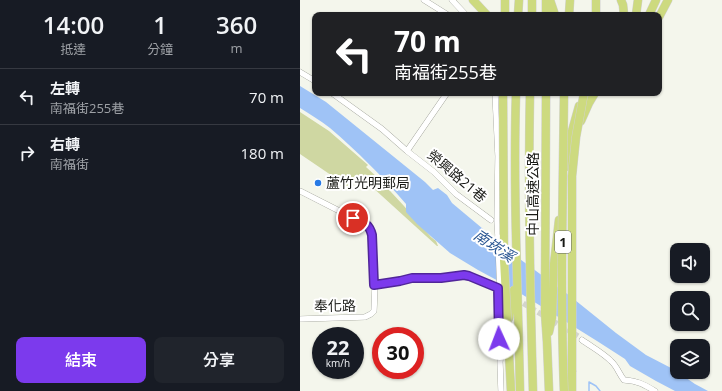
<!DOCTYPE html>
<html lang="zh-TW">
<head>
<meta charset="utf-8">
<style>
	:root { --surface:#171b24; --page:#20242c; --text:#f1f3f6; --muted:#9ea1a6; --line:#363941; --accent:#7c3aed }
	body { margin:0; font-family:"Open Sans","Noto Sans TC",sans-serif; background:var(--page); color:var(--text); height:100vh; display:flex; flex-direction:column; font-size:15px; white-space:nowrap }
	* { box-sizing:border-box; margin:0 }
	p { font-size:13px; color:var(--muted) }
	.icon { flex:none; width:22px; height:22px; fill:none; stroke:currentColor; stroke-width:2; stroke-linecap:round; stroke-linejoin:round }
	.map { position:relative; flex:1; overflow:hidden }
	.sheet { display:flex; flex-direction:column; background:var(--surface); width:300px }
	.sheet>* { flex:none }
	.guide { position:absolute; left:12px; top:12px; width:350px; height:84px; border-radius:8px; box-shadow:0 1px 3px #0004; background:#202124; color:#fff; overflow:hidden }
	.tools { position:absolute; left:370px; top:243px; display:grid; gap:8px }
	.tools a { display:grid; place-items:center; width:40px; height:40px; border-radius:8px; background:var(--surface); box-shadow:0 1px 3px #0004; font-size:20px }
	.speed { position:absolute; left:12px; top:327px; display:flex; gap:8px; font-size:20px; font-weight:700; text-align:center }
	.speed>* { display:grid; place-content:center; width:52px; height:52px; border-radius:50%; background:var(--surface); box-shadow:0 1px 3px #0004; line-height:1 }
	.speed small { font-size:10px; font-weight:400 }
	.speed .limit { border:6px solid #d22; background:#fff; color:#111 }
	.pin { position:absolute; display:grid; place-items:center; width:34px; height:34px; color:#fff; margin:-17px; border:2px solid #fff; border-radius:50%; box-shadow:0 1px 4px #0007 }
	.me { position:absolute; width:44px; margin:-22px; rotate:358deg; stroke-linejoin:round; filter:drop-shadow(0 0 3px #0008) }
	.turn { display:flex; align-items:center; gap:14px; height:84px; padding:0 16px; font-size:18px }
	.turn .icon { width:52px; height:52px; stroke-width:2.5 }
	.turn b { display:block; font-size:28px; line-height:34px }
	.eta { display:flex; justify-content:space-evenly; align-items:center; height:68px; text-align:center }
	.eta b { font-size:24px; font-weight:600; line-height:28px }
	.cta { display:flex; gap:8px; margin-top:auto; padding:8px 16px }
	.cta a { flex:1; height:46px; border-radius:8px; background:var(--accent); color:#fff; font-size:16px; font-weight:600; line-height:46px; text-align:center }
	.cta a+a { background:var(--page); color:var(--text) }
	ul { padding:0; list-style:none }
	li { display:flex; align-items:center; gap:12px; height:56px; padding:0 16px; border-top:1px solid var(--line) }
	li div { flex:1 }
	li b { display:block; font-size:15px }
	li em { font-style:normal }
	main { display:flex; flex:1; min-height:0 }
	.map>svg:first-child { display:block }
	.green { fill:#cfd7a2 }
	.water { fill:#9fc3f6 }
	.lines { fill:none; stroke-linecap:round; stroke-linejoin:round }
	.stream { stroke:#9fc3f6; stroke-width:1.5 }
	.minor-tunnel { stroke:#d3d5cc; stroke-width:5.5; stroke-dasharray:5.5 3; stroke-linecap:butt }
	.minor-casing { stroke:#8b8d83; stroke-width:6 }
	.highway-casing { stroke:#d1d1d0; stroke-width:9 }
	.minor { stroke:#fff; stroke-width:5.5 }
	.highway { stroke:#cdda7f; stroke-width:8 }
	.minor-bridge-casing { stroke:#8b8d83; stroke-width:6; stroke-linecap:butt }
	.highway-bridge-casing { stroke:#d1d1d0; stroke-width:9; stroke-linecap:butt }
	.minor-bridge { stroke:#fff; stroke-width:5.5 }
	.highway-bridge { stroke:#cdda7f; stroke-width:8 }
	.route-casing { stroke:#51269a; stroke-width:10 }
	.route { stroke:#7c3aed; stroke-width:7 }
	.poi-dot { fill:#277ae5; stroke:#fff; stroke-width:1.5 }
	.labels { text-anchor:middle; stroke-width:4; stroke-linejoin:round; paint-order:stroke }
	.shield { fill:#fff; stroke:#5d5e5b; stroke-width:1 }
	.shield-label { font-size:13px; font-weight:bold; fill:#181915 }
	.street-label { font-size:14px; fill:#181915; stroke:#fff }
	.poi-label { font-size:14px; fill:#181915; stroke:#fff; text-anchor:start }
	.water-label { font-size:15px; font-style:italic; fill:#265390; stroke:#fff }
</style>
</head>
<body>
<main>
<section class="sheet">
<div class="eta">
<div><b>14:00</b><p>抵達</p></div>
<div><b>1</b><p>分鐘</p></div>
<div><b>360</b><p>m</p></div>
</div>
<ul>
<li><svg class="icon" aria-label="left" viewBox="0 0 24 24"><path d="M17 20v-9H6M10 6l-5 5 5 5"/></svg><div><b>左轉</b><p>南福街255巷</p></div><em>70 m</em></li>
<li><svg class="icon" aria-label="right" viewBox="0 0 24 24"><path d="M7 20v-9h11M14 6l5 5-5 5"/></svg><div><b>右轉</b><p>南福街</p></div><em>180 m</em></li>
</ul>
<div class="cta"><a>結束</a><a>分享</a></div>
</section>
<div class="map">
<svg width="422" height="391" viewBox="0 0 422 391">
	<rect width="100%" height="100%" fill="#f4f6ec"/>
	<path class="green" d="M0,112L29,131L68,165L66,167L78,178L104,206L131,237L136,241L138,246H137L60,176L50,188L0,154Z"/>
	<path class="water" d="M0,86L26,102L125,182L133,190L138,188L147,195L152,203L213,254L270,296L316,333L346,355L373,369L395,384L408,391H375L356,381L330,366L325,359L297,341L215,290L178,270L150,253L117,224L106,212V204C84,178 57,151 30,128C21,121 10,114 0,108Z"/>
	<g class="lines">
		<path class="stream" d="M289,391V382L296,386L300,391"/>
		<path class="minor-tunnel" d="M216,299L278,336"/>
		<defs>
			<path id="minor" d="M124,0L148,15
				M152,0L166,15
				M0,72L15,81
				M32,93L82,129L107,151L134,172L156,194L191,220
				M195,93L198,156L197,221L198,237
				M107,151L147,93
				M0,191L65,224L70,228L72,235L75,285L74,311L71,314L65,317L0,319
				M75,285L100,281L112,278H141L164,275L169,276L202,290V292
				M282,340C292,347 303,353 311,361C317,366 319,374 324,380C338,381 343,384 355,391
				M201,391L200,362L203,323"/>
			<path id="highway" d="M173,0L187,15
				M250,0L255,15
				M321,0L323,5L324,15
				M205,15V0
				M218,15L219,0
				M232,15V0
				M246,15V0
				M269,15L270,0
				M296,15V0
				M336,15L338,0
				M349,15L356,0
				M359,17L368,0
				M216,93C213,192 218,292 220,391
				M230,93C228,192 230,292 233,391
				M246,93L245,313L247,342L249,391
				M281,121L289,103L295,93
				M266,167L269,142L279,106
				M209,318L214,290
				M249,332L252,318L254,264L259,220
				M272,372V391"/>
		</defs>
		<use href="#minor" class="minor-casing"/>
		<use href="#highway" class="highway-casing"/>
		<use href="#minor" class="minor"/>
		<use href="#highway" class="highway"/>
		<defs>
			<path id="minor-bridge" d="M198,237L201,328"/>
			<path id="highway-bridge" d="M203,93L204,260L211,391
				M272,372V176L276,137L284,93
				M264,391C260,292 263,192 264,93"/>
		</defs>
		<use href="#minor-bridge" class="minor-bridge-casing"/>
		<use href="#highway-bridge" class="highway-bridge-casing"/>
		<use href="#minor-bridge" class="minor-bridge"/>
		<use href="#highway-bridge" class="highway-bridge"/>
	</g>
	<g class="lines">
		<defs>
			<path id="route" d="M53,218C63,222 69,223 72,235L74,285L100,281L112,278H141L164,275L169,276L198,288L199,339"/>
		</defs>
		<use href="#route" class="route-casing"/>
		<use href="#route" class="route"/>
	</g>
	<circle class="poi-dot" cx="18" cy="183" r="4"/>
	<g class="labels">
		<rect class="shield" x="255" y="231" width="16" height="22" rx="3"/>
		<g class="shield-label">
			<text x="263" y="247">1</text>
		</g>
		<g class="street-label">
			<text transform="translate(157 176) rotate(40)" y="5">榮興路21巷</text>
			<text transform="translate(233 194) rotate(-90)" y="5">中山高速公路</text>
			<text transform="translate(35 306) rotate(-1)" y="5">奉化路</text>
		</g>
		<g class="poi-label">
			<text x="26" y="188">蘆竹光明郵局</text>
		</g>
		<g class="water-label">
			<text transform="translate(194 246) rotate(34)" y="5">南崁溪</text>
		</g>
	</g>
</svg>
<div class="tools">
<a><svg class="icon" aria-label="sound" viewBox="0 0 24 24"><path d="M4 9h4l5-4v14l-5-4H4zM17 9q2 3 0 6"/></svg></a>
<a><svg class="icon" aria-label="search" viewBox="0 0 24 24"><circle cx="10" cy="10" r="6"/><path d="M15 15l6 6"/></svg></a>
<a><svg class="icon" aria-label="layers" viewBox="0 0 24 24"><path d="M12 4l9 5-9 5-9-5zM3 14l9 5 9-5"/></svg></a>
</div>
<div class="speed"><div>22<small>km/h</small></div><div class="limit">30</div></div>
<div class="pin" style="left:53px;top:218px;background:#d93025"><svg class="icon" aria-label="arrive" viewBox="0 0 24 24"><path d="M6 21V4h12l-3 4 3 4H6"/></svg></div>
<svg class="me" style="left:199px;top:339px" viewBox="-20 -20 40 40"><circle r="19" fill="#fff"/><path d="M0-13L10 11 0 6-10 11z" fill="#7c3aed"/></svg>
<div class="guide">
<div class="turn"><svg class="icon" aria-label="left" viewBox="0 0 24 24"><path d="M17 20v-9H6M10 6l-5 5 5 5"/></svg><div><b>70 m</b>南福街255巷</div></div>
</div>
</div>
</main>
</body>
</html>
